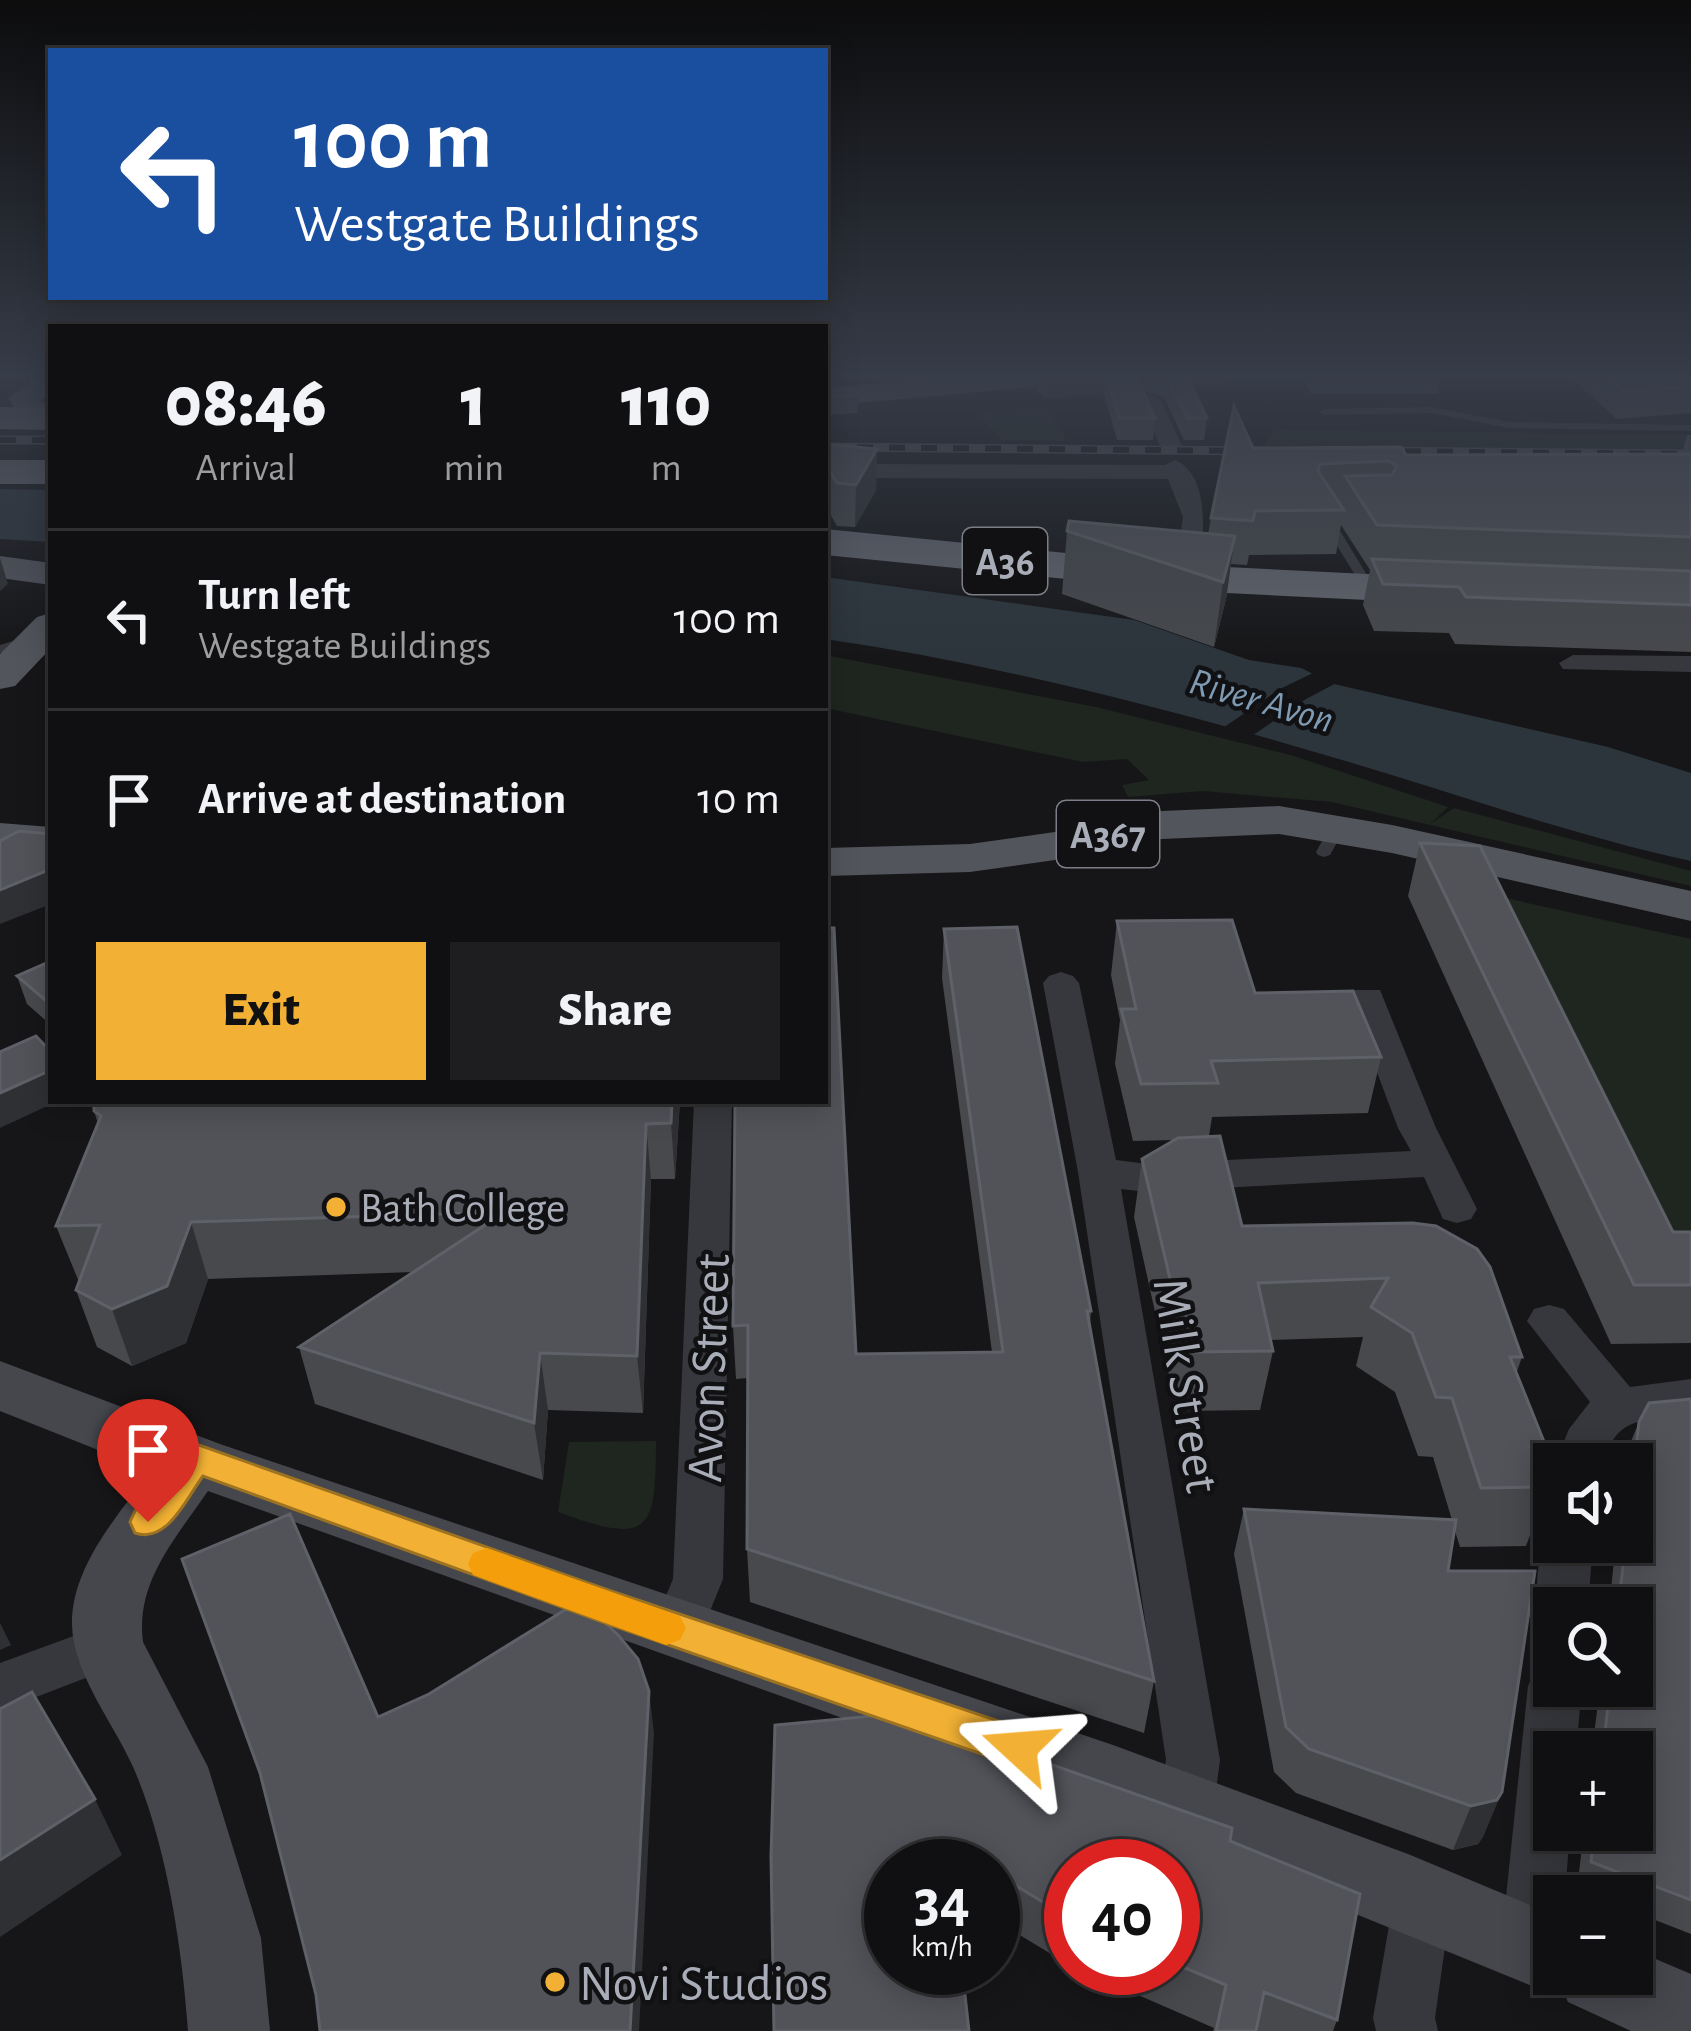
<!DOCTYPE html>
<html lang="en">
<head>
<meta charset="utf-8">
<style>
	:root { --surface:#101012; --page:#1e1e20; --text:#f1f3f6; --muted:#9c9d9f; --line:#303032; --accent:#f2b134 }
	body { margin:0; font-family:"Alegreya Sans",sans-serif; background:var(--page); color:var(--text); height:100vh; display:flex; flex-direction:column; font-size:45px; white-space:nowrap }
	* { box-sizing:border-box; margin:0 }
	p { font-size:39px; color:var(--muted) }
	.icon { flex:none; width:66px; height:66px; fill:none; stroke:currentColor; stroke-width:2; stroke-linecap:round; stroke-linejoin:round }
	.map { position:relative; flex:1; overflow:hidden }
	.sheet { position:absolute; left:48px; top:324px; width:780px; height:780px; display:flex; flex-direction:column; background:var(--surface); border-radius:0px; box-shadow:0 6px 30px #0003,0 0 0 3px var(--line) }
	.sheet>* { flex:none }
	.top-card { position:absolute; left:48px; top:48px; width:780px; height:252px; border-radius:0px; box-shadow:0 6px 30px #0003,0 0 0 3px var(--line); background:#1a4fa0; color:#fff; overflow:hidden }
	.tools { position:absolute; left:1533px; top:1443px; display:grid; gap:24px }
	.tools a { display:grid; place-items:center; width:120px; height:120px; border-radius:0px; background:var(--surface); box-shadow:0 6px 30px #0003,0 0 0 3px var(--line); font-size:60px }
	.speed { position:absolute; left:864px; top:1839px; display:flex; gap:24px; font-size:60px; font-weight:700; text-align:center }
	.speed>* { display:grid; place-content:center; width:156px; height:156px; border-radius:50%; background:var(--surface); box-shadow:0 6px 30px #0003,0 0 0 3px var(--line); line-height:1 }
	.speed small { font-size:30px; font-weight:400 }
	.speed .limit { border:18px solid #d22; background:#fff; color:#111 }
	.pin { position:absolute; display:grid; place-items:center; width:102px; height:102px; color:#fff; margin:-123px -51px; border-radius:50% 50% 50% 0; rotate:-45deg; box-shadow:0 0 12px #0007 }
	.pin .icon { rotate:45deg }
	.me { position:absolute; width:132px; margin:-66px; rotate:289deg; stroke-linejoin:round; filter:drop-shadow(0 0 9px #0008) }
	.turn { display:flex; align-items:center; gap:42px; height:252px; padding:0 48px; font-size:54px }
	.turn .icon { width:156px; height:156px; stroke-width:2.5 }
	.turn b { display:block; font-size:84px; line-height:102px }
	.eta { display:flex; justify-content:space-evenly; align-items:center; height:204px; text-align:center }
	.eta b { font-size:72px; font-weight:800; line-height:84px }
	.action { display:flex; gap:24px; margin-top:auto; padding:24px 48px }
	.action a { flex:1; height:138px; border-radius:0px; background:var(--accent); color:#111; font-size:48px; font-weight:800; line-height:138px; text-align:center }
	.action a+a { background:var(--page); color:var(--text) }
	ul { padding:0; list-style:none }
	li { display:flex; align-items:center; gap:36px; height:180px; padding:0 48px; border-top:3px solid var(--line) }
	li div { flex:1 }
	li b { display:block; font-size:45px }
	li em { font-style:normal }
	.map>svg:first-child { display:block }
	.green { fill:#1e261f }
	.water { fill:#2c353c }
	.pier { fill:#161618 }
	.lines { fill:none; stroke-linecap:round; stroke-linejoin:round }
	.lane { fill:#37383d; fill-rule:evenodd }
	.street { fill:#37383d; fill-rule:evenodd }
	.secondary { fill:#45474d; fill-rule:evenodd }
	.primary { fill:#53555c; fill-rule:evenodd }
	.highway { fill:#63666e; fill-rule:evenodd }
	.rail-casing { stroke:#4a4c52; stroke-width:9 }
	.rail { stroke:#111113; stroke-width:6; stroke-dasharray:16; stroke-linecap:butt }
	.wall { fill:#47494d }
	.shaded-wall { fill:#2f3033 }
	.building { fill:#525359; stroke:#5f6168; stroke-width:3 }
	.route { fill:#f2b134; stroke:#9d7322; stroke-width:3 }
	.slow { fill:#f59e0b }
	.poi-dot { fill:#f2b134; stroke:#111113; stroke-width:4.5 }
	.labels { text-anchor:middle; stroke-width:9; stroke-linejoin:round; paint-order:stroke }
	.shield { fill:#111113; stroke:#7b7e86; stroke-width:3 }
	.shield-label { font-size:39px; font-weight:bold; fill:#a8adb8 }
	.far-water-label { font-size:39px; font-style:italic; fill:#7f9bb3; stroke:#111113 }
	.poi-label { font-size:42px; fill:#a8adb8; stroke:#111113; text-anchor:start }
	.near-street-label { font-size:51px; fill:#a8adb8; stroke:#111113 }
	.near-poi-label { font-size:51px; fill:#a8adb8; stroke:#111113; text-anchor:start }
</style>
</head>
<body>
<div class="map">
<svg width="1691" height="2031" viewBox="0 0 1691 2031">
	<rect width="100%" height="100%" fill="#161618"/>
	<path class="green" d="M1047,408L1067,441L1001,440L977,412Z
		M1276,430L1691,435V451L1261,447Z
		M825,655L1096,707L1294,756L1448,807L1430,824L1454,808L1691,871V886L1332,802L1203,791L1128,797L1122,785L1149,780L1127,759L1083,762L825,708Z
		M1469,890L1691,939V1272Z
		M656,1441C656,1532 650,1546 558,1512L569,1442Z"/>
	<path class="water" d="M0,489L51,490V542L0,539Z
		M825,577L1134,620L1249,660L1301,668L1334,684L1608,747L1691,773V861C1575,836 1463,796 1349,762C1178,711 1002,665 825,639Z"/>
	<path class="pier" d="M1317,671L1340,681L1306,699L1246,740L1217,732L1280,689Z"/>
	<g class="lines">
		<path class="lane" d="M1431,407L1509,422L1691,425V431L1509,428L1431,413L1324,415L1319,412L1324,409Z
			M1324,519L1334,521L1375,588L1373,591L1363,588L1322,521Z
			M33,635L40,639L38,642L0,653V645Z
			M1337,823L1345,828L1330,855L1324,857L1318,855L1316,852L1331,825Z"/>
		<path class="street" d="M868,374L945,375L963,386L953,392C930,384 882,395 868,374Z
			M1143,395L1160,399L1182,446L1179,451H1163L1160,446L1140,399Z
			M1175,460C1213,476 1203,546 1198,578L1186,585L1174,578L1183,517L1168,479L825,478V464L1165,465Z
			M1573,655L1691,656V672L1563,669L1559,663Z
			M1061,972L1073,976L1079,983L1116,1160L1147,1164L1411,1151L1398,1128L1349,998L1354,990H1380L1436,1128L1477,1209L1471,1219L1457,1223L1443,1219L1424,1177L1147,1192L1121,1189L1220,1760L1214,1806L1206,1825L1186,1833L1166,1825L1158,1806L1166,1760L1078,1172L1043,983L1049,976Z
			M694,1101H732L723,1579L695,1648L677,1655L659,1648L651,1632L673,1579Z
			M1549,1305L1564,1309L1630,1387L1691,1379V1415C1647,1420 1616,1414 1603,1464H1555L1569,1429L1590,1402L1527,1321L1534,1309Z
			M1554,1526V1542H1593L1588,1608H1554V1627L1544,1624C1532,1599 1536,1547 1554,1526Z
			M109,1623L127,1630L135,1646L127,1662L0,1711V1663Z
			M1554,1662V1686H1582L1576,1752H1554V1830H1570L1565,1896H1554V1962L1531,1975L1510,1966L1501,1945L1528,1686L1536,1669Z
			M1423,1868L1444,1876L1452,1897L1435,2018L1438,2031H1376L1373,2018L1394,1897L1402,1876Z"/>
		<path class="secondary" d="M0,1361L220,1444L1113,1745L1408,1854L1554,1915V1974H1632V1949L1691,1974V2031H1631L1568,2002L1563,1991L1554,1995L1113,1815L208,1491C176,1538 135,1582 143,1642L208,1767L261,1938L270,2031H188C182,1948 167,1846 134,1769C115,1725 73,1674 72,1625C71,1567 118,1515 151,1471L0,1411Z"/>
		<path class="primary" d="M41,374H51V393L40,400L51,407V427L21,418L8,398Z
			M982,374H1091L1076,383L825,406V388Z
			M0,556L51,563V585L0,578Z
			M51,613V648L15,686L0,689V654L37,617Z
			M1279,806L1392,825L1691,891V921L1392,853L1279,834L1139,840L1055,860L970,872L825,876V848L970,844L1055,832L1139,812Z
			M0,823L51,827V855L0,851Z"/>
		<path class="highway" d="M0,407L51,408V430L0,429Z
			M0,460H51V484H0Z
			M825,529L1186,565L1449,578L1465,582L1471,591L1465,600L1449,604L1186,591L825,555Z"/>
		<defs>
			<path id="rail" d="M0,440H51
				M825,447L1259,451
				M1373,451L1691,454"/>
		</defs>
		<use href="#rail" class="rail-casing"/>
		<use href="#rail" class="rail"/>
	</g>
	<path class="wall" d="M1038,374H1442L1438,394H1312L1304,382L1288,380L1191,384L1207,418L1204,440H1184L1164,397L1144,391L1155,418L1153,440H1117L1104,394L1046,398L1037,391Z
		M1567,374H1691V413L1617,419Z
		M825,391L858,395V413L825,415Z
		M1687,435H1691V652L1455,644L1449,633L1374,631L1363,605L1370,570L1341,525L1336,554L1249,555L1247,565L1231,564L1226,599L1214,647L1062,594L1067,531L1208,534L1211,518L1253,448L1406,455L1682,454Z
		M825,444L877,449L876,490L855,527L837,526L830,514L827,515L831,560L825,569Z
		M1420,843L1673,1232H1691V1343L1611,1344L1408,896Z
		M1117,921L1381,1057L1368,1113L1212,1117L1209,1136L1242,1226L1413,1223L1522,1357L1516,1374L1547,1449L1540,1468L1548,1487L1526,1546L1460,1547L1454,1528L1448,1571L1484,1835L1478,1844L1453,1850L1296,1793L1274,1772L1234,1554L1244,1509L1452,1520L1433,1457L1418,1456L1395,1392L1356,1366L1363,1337L1271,1340L1273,1351L1260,1410L1177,1411L1134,1217L1142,1159L1174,1140L1133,1141L1115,1064L1120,1020L1111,975Z
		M944,929L1091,1311L1090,1325L1154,1681L1144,1733L750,1602L747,1549L748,1378L736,1379L733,1326L735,1101L856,1354L992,1352L942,978Z
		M51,961V1025L27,1004L17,976Z
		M680,1101L675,1179H651L643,1413L548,1410L543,1480L315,1404L299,1347L414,1272L208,1279L186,1343L132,1366L97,1347L76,1290L79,1282L56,1226L98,1124L94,1111Z
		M1691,1399V1934L1632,1911V1896H1594L1577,1889L1584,1830H1632V1752H1592L1600,1686H1632V1608H1609L1616,1542H1632V1464H1625L1627,1451L1639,1422Z
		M905,1713L1232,1828L1230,1841L1360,1894L1337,2020L1333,2031H1213L1214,2028L1076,1968H1173V1866H1071V1966L993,1919V1866H891V1968H962L969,2031H774L771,1856L775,1725Z"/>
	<path class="shaded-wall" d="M825,374H835V383L825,384Z
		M1105,374L1104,394L1046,398L1048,377Z
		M1143,374H1146L1144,391L1136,401L1138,380Z
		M877,449L876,490L855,527L856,485Z
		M830,472V514L825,516V474Z
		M831,517V560L825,569V525Z
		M1235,536L1226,599L1214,647L1223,582Z
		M0,558L8,584L0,591Z
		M51,869V904L0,924V890Z
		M51,1070V1101H58L0,1128V1093Z
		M672,1101H680L675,1179L671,1123Z
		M646,1124L651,1179L643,1413L637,1356Z
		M191,1222L208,1279L186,1343L132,1366L112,1309Z
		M540,1353L548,1410L543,1480L534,1423Z
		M0,1623L11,1645L0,1650Z
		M649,1691L654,1733L639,2031H630Z
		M1502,1792L1484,1835L1478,1844L1453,1850L1471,1806Z
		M95,1799L122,1855L0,1937V1860Z"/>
	<path class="building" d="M1043,374H1095L1048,377Z
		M1106,374H1143L1138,380L1155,418H1119Z
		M1159,374H1186L1207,418H1187L1166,376Z
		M1603,374H1691V387L1624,392Z
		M854,390L858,395L825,397V391Z
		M1234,406L1253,448L1401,447L1406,455L1691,454V537L1377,525L1345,476L1392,475L1397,466L1389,461L1320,464L1318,471L1344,510L1255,511L1253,521L1211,518Z
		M825,444L877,449L856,485L837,483L830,472L825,474Z
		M1069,521L1235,536L1223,582L1067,531Z
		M1372,559L1691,571V605L1466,597L1459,587L1383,584Z
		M19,831L51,834V869L0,890V841Z
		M1420,843L1480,846L1673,1232H1691V1285H1634Z
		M1232,920L1255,993L1353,991L1381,1057L1211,1061L1218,1083L1141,1084L1121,1009H1136L1117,921Z
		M1017,927L1091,1311H1087L1154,1681L747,1549L748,1325L733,1326L735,1101H825V928H834L856,1354L1003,1352L944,929Z
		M51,961V1005L17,976Z
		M36,1036L51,1052V1070L0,1093V1052Z
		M94,1101H672L671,1123L646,1124L637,1356L540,1353L534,1423L299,1347L505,1212L191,1222L167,1286L112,1309L76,1290L100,1225L56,1226L101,1116L94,1111Z
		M1220,1136L1242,1226L1413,1223L1436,1226L1477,1249L1490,1267L1522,1357H1510L1547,1449L1531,1448L1548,1487L1481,1488L1452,1398L1436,1397L1412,1333L1371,1307L1388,1278L1258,1283L1273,1351L1187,1352L1142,1159L1178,1138Z
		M1691,1399V1900L1591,1862L1594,1830H1632V1752H1603L1610,1686H1632V1608H1618L1626,1542H1632V1482L1639,1422L1649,1403Z
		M1244,1509L1456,1520L1448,1571H1535L1502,1792L1497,1800L1471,1806L1309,1749L1286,1727Z
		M290,1514L378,1717L429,1694L568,1608L596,1614L618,1635L638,1659L649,1691L630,2031H320L316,1995L260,1773L182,1559Z
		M32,1692L95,1799L0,1860V1709Z
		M905,1713L1232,1828L1230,1841L1360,1894L1337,2020L1264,1992L1256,2031H1216L1226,1985L1173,1963V1866H1071V1919L993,1872V1866H983L950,1846L952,1866H891V1968H962L969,2031H774L771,1856L775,1725Z"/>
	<linearGradient id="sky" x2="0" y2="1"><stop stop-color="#0c0c0d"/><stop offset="0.57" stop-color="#363c48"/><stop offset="1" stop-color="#363c48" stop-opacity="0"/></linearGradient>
	<rect width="1691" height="658" fill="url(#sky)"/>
	<path class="route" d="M196,1444L608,1590L1019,1728L1034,1734L1040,1748L1034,1761L1019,1767L608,1624L203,1476C186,1499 167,1544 135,1533L130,1522L135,1511L183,1448Z"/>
	<path class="slow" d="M487,1548L680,1616L686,1628L680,1640L666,1645L473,1575L468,1564L473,1553Z"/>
	<g class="poi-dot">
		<circle cx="336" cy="1207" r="12"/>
		<circle cx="555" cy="1982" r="12"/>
	</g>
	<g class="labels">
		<g class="shield">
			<rect x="963" y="528" width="84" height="66" rx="9"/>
			<rect x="1057" y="801" width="102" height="66" rx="9"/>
		</g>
		<g class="shield-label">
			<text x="1005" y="575">A36</text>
			<text x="1108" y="848">A367</text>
		</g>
		<g class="far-water-label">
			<text transform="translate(1262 699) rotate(16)" y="14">River Avon</text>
		</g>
		<g class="poi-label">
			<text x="360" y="1222">Bath College</text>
		</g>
		<g class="near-street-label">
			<text transform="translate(707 1368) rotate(-88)" y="18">Avon Street</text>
			<text transform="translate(1188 1385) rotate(81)" y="18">Milk Street</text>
		</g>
		<g class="near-poi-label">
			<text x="579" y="2000">Novi Studios</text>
		</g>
	</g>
</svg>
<div class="tools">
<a><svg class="icon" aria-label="sound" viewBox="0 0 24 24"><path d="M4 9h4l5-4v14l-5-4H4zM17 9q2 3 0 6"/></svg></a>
<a><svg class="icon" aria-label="search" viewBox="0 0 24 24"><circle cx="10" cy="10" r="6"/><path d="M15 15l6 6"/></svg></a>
<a>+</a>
<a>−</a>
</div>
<div class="speed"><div>34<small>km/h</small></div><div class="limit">40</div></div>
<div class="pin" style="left:148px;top:1522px;background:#d93025"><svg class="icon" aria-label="arrive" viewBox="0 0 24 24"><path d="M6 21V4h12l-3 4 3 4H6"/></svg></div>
<svg class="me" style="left:1019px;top:1748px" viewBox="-20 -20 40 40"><path d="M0-17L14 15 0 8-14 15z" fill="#f2b134" stroke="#fff" stroke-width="4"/></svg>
<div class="top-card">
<div class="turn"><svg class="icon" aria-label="left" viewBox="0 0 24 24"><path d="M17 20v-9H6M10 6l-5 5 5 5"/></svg><div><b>100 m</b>Westgate Buildings</div></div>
</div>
<section class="sheet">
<div class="eta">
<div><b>08:46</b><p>Arrival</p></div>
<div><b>1</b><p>min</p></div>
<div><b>110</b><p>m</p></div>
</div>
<ul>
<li><svg class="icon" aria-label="left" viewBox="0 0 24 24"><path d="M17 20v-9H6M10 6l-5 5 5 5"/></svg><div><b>Turn left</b><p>Westgate Buildings</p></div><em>100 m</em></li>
<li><svg class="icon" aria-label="arrive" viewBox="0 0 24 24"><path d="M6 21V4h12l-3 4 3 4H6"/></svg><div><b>Arrive at destination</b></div><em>10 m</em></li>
</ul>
<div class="action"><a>Exit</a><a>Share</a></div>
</section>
</div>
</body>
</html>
